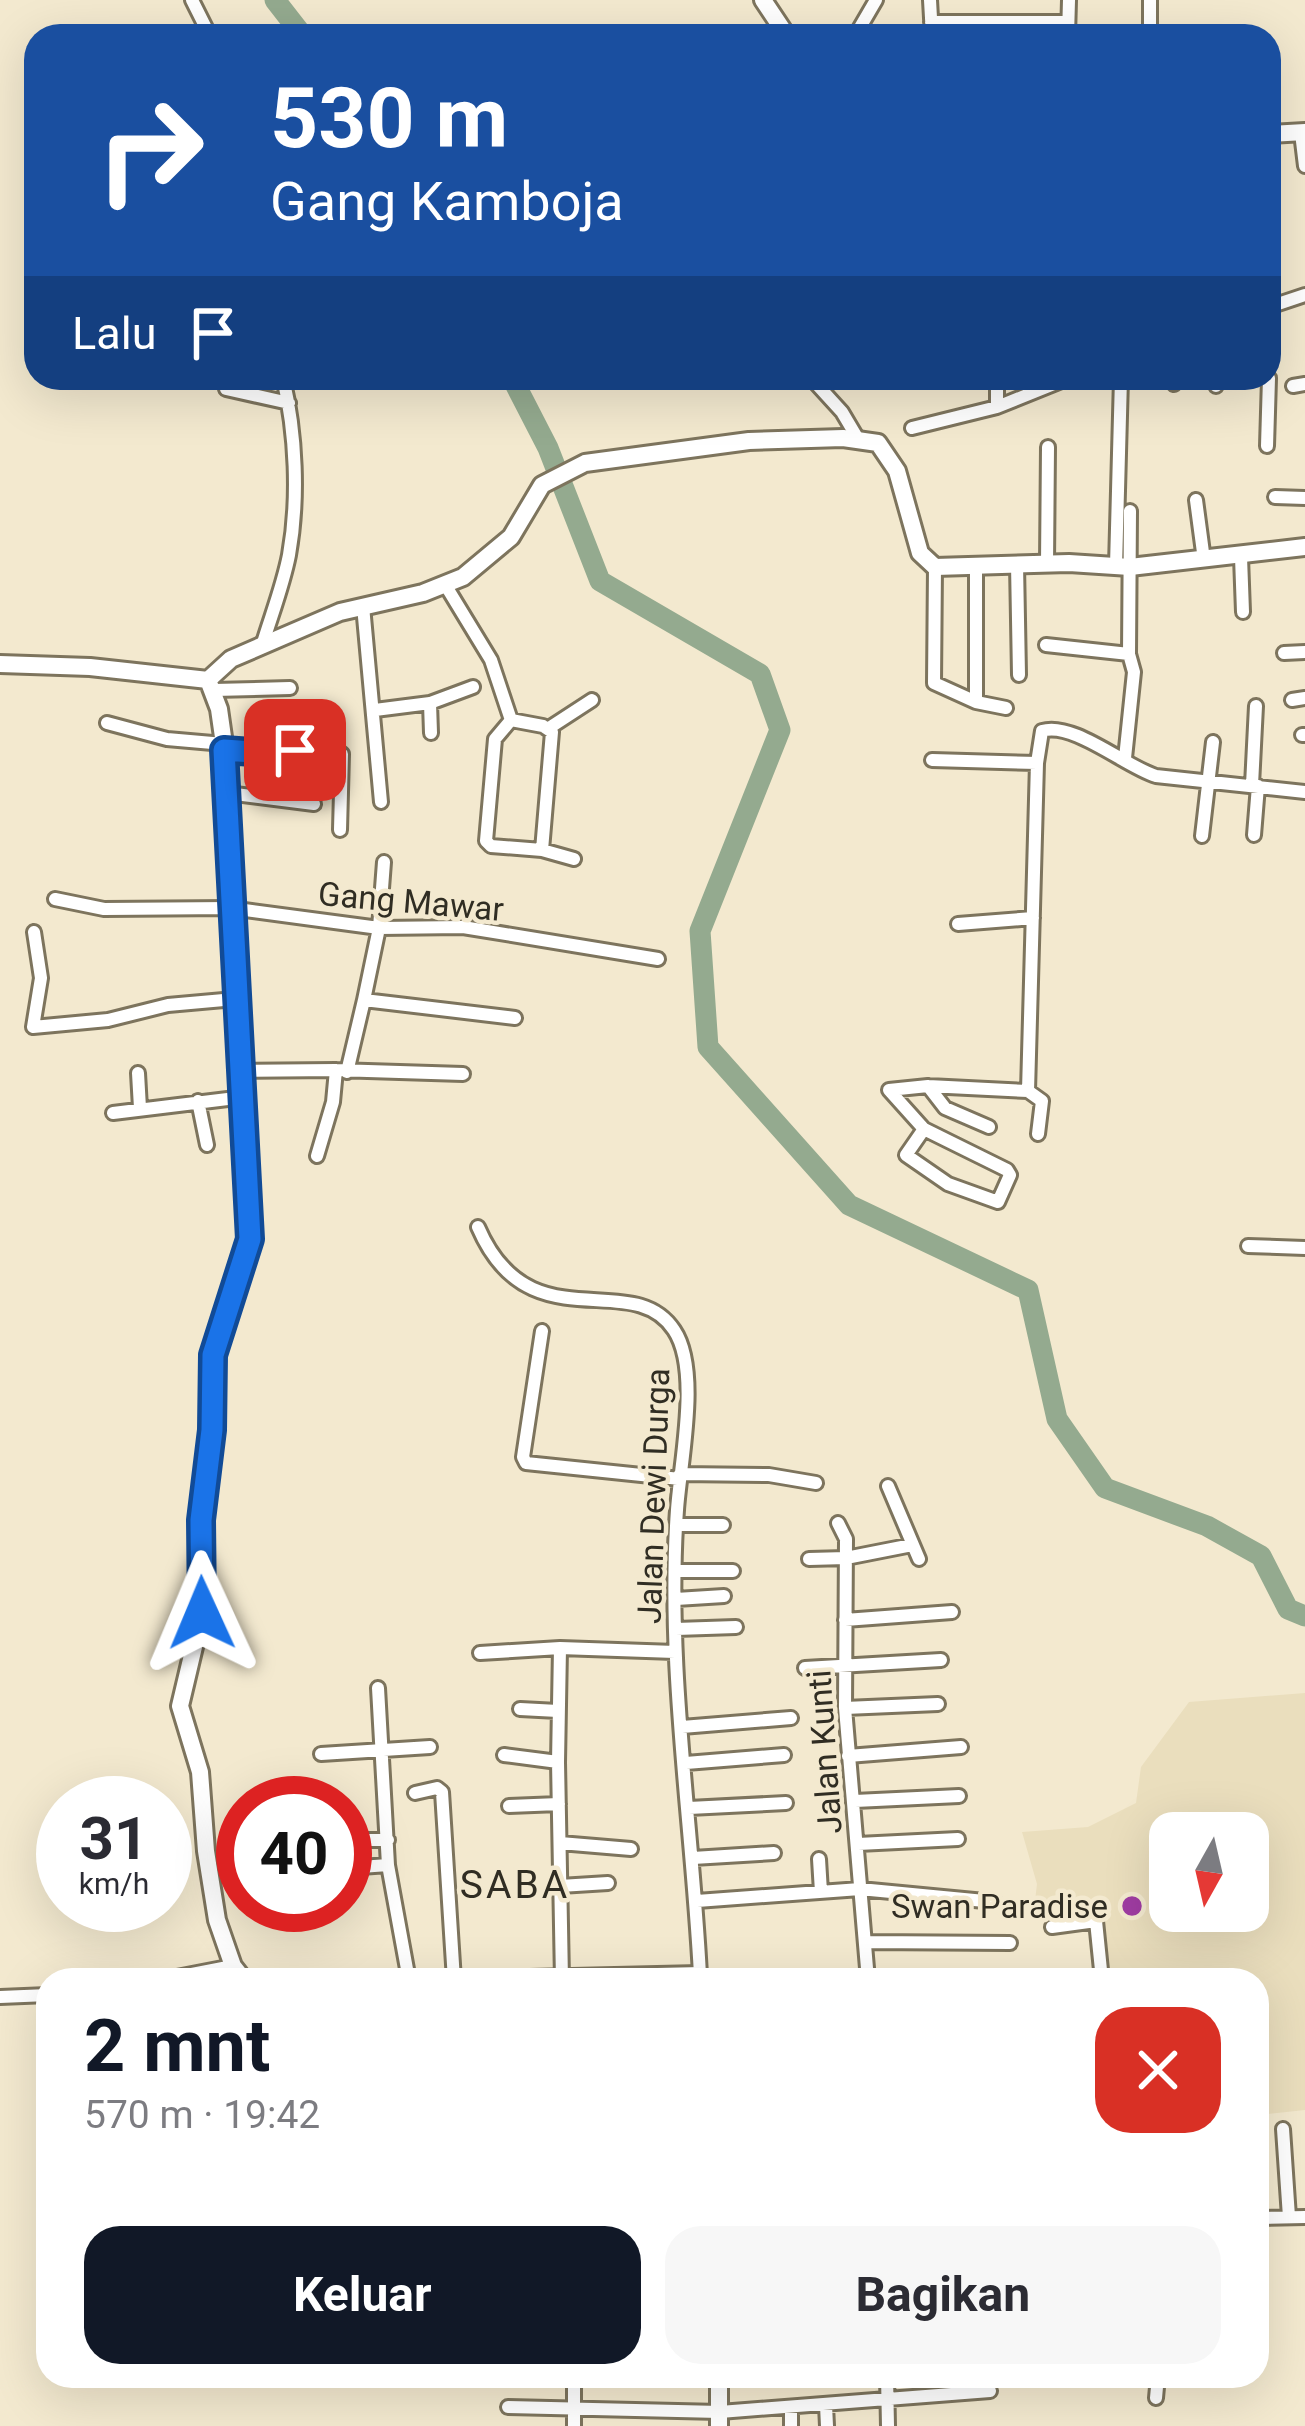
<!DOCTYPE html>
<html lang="id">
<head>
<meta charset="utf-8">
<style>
	:root { --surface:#fff; --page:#f7f7f7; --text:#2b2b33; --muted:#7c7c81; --accent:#111827 }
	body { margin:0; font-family:Roboto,sans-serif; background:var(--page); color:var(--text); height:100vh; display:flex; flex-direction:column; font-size:45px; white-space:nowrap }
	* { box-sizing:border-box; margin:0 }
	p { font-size:39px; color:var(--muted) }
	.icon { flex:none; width:66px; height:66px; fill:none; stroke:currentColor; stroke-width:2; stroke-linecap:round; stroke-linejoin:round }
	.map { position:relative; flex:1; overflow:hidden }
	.side { position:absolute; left:36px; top:1968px; width:1233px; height:420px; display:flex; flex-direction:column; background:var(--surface); border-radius:36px; box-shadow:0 12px 48px #0002 }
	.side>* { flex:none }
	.guide { position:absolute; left:24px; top:24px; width:1257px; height:366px; border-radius:36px; box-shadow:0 12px 48px #0002; background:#1a4fa0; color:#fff; overflow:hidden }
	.needle { width:78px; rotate:188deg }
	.controls { position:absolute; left:1149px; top:1812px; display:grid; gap:24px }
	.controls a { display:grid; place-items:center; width:120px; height:120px; border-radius:24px; background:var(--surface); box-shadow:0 12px 48px #0002; font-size:60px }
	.speed { position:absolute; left:36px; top:1776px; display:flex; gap:24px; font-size:60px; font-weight:700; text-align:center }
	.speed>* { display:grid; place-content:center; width:156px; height:156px; border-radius:50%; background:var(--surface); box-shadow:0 12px 48px #0002; line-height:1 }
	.speed small { font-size:30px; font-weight:400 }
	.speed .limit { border:18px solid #d22; background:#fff; color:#111 }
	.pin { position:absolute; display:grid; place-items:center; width:102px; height:102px; color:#fff; margin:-51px; border-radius:24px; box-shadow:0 6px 18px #0006 }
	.me { position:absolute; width:132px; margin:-66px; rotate:359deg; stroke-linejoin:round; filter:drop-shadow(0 0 9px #0008) }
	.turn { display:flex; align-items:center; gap:42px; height:252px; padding:0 48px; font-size:54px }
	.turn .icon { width:156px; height:156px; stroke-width:2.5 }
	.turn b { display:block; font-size:84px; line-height:102px }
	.then { display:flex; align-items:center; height:114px; padding:0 48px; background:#0003; gap:24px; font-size:45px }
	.round { display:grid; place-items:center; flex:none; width:126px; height:126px; border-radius:36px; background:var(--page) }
	.headline { display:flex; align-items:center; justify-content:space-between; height:204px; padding:0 48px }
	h1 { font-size:72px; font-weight:700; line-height:90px; color:var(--accent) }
	.cta { display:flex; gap:24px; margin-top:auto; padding:24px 48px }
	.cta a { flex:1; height:138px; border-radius:36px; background:var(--accent); color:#fff; font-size:48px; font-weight:700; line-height:138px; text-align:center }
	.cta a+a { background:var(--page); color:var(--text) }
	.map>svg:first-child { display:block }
	.built { fill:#eadebd; fill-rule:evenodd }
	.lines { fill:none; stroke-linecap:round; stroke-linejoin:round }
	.river { stroke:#94aa8f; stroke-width:21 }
	.street-casing { stroke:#7d745d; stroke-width:18 }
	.secondary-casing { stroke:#7d745d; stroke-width:22 }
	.street { stroke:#fff; stroke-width:12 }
	.secondary { stroke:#fff; stroke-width:16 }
	.route-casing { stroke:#114b97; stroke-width:30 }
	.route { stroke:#1a73e8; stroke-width:21 }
	.poi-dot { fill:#9f3ca2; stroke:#f3e9cf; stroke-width:4.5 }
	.labels { text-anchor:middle; stroke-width:9; stroke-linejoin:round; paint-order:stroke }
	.street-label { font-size:33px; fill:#302d23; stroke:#f3e9cf }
	.poi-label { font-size:33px; fill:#302d23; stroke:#f3e9cf; text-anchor:end }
	.quarter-label { font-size:39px; letter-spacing:3px; fill:#302d23; stroke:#f3e9cf }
</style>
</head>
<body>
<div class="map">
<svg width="1305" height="2426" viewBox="0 0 1305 2426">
	<rect width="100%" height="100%" fill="#f3e9cf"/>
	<path class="built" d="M1305,1693V2110L1257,2115V1980H1103L1092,1900L1035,1901L1037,1884L1022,1832L1088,1827L1136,1803L1141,1767L1189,1702ZM1170,1833H1248V1911H1170Z"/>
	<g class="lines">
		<path class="river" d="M275,0L303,36
			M512,378L548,448L600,581L760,674L780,730L700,931L708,1047L849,1205L1028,1290L1057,1419L1105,1488L1207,1526L1261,1556L1288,1609L1305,1616"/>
		<defs>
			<path id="street" d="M192,0L210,36
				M930,0L932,36
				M1150,0V36
				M931,22H1068
				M855,36L876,0
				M1068,36L1069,0
				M1301,133L1305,166
				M1269,307L1305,295
				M811,378L842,412L858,439
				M1174,384L1175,378
				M1216,386V378
				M1293,386L1305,384
				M226,389L289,403
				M997,407V378
				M912,428L997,407L1069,378
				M1267,446L1269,378
				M1275,497L1305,498
				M1196,500L1204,560
				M1241,557L1243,612
				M1017,564L1019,675
				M1047,564L1048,447
				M1116,566L1121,378
				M935,567L934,683L976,702L1006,708
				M446,586L491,660L511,720
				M363,606L381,802
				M1046,645L1129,654
				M262,646C271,616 283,586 289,555C299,499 296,433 283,378
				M1284,653L1305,652
				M214,690L290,688
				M1292,700L1305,698
				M976,702V567
				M430,703L431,733
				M375,710L430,703L473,687
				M511,720L495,739L486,841L491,846L542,850L574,859
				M511,720L543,726L552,732L542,850
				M107,723L167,739L224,744
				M549,728L592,700
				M1302,735H1305
				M223,750L280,755L295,750L338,751L342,754L340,830
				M1125,758L1134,672L1129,654L1130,511
				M932,760L1037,763
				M1252,785L1256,706
				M227,793L314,804
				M1254,835L1258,786
				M1202,836L1213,742
				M55,899L104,909L230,908L379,928L463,927L658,959
				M958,924L1033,918
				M34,932L41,978L33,1027L108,1020L168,1005L235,999
				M364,1000L379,928L384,862
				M241,1071L336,1070L463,1074
				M347,1072L364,1000L515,1018
				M138,1073L140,1108
				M928,1086L945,1108L989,1127
				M198,1101L207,1145
				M113,1113L244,1097
				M924,1129L906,1155L948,1184L998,1202L1010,1175L1007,1170L924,1129L889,1090L928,1086L1028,1091
				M1038,1134L1042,1101L1028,1091L1037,763L1042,731C1073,721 1126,767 1156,776L1305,792
				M317,1156L333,1102L336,1070
				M478,1227C529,1346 632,1266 674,1330C701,1370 680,1463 677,1510C666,1665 692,1820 700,1975
				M1248,1246L1305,1248
				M542,1331L523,1457L526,1463L680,1479
				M680,1474L769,1475L816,1483
				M888,1486L919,1559
				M838,1523L846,1539L845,1708L868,1980
				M676,1525H723
				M809,1559L846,1558L912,1545
				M675,1571H733
				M676,1599L724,1596
				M845,1620L952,1612
				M676,1629L736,1627
				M560,1648L558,1762L562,1980
				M480,1653L560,1648L675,1652
				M805,1668L941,1660
				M378,1688L388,1865L409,1980
				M845,1708L938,1704
				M520,1709L558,1711
				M682,1727L791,1718
				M321,1754L430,1747
				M504,1755L558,1762
				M848,1756L961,1747
				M686,1763L784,1755
				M415,1793L437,1788L442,1792L454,1980
				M855,1801L959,1796
				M509,1806L559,1804
				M689,1808L786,1803
				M351,1840H388
				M560,1843L631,1849
				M858,1844L958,1839
				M693,1858L774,1853
				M819,1859L821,1892
				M347,1868L388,1865
				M560,1886L608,1883
				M697,1901L860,1889L995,1902
				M1052,1927L1096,1921L1102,1980
				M866,1942L1010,1943
				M161,1980L233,1966
				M0,1997L48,1995
				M1283,2129L1289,2217
				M1257,2218L1305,2217
				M574,2376V2426
				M887,2376L888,2426
				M1156,2398L1158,2376
				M826,2405L827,2426
				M508,2407L720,2412L990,2391
				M791,2408V2426"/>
			<path id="secondary" d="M763,0L787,36
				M1269,134L1305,132
				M0,664L90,667L208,680
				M208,680L219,709L224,744L250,1239L213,1355L212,1430L201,1520L202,1613L180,1706L200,1772L206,1851L217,1920L233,1966L244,1980
				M208,680L231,659L340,612L423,593L463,577L511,537L542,485L585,463L749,441L843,438L878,443L897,471L920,553L935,567L1069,563L1130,567L1305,547
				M490,1980L700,1975L701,1980
				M719,2426V2376"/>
		</defs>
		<use href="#street" class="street-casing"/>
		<use href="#secondary" class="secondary-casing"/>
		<use href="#street" class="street"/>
		<use href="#secondary" class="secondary"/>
	</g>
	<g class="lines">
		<defs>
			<path id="route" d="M202,1613L201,1520L212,1430L213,1355L250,1239L224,750L280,754L295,750"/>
		</defs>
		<use href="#route" class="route-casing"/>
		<use href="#route" class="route"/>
	</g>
	<circle class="poi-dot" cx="1132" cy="1906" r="12"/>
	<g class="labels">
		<g class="street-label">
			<text transform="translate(411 901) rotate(5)" y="12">Gang Mawar</text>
			<text transform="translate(653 1496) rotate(-88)" y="12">Jalan Dewi Durga</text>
			<text transform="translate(824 1752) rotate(-94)" y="12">Jalan Kunti</text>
		</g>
		<g class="poi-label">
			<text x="1108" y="1918">Swan Paradise</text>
		</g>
		<g class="quarter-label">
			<text x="515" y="1898">SABA</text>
		</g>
	</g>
</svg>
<div class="controls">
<a><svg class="needle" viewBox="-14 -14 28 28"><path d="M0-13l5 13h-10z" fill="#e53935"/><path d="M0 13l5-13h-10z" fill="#7c7c81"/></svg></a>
</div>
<div class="speed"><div>31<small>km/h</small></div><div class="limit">40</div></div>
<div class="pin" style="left:295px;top:750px;background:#d93025"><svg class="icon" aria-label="arrive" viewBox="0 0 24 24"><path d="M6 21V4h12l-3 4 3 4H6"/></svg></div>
<svg class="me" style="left:202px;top:1613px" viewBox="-20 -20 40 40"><path d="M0-17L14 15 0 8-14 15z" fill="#1a73e8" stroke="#fff" stroke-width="4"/></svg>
<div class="guide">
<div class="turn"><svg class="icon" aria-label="right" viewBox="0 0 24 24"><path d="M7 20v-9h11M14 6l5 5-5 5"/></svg><div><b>530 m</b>Gang Kamboja</div></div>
<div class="then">Lalu<svg class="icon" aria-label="arrive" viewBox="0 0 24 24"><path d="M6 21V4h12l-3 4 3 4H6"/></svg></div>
</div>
<section class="side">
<div class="headline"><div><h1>2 mnt</h1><p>570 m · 19:42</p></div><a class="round" style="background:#d93025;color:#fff"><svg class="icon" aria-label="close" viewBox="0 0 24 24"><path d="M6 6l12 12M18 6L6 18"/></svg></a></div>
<div class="cta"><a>Keluar</a><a>Bagikan</a></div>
</section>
</div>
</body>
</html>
